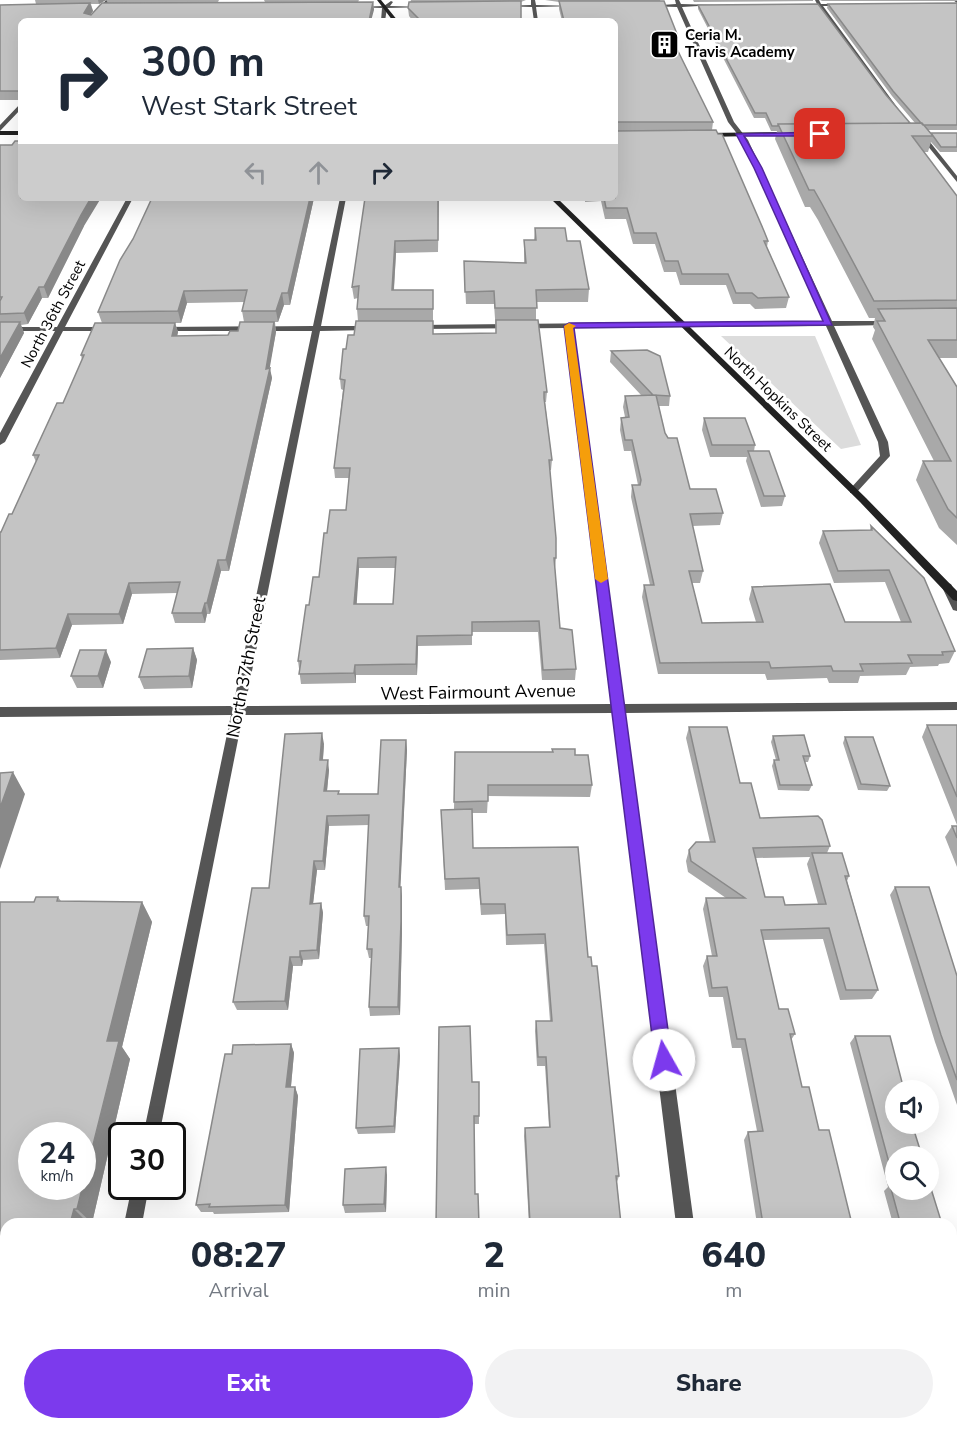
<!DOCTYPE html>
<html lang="en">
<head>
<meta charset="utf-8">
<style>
	:root { --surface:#fff; --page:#f2f2f3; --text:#1f2937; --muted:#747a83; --accent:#7c3aed }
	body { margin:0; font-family:"Nunito Sans",sans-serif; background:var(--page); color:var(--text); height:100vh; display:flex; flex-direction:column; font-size:22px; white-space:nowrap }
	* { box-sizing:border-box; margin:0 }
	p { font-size:20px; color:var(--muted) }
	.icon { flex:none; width:33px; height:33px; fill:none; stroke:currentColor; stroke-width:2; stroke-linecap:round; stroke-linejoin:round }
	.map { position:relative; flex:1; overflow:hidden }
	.sheet { position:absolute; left:0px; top:1218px; width:957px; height:212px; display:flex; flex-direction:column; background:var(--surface); border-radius:18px 18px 0 0; box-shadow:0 6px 24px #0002 }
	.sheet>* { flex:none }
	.top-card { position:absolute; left:18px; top:18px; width:600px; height:183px; border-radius:9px; box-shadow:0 6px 24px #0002; background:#fff; color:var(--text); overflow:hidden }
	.tools { position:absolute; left:885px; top:1080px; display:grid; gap:12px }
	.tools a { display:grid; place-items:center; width:54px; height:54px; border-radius:50%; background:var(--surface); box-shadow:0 6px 24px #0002; font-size:30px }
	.speed { position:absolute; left:18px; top:1122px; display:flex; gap:12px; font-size:30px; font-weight:700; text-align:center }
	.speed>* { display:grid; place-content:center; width:78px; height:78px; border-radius:50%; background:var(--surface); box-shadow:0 6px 24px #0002; line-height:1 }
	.speed small { font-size:15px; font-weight:400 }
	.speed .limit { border:3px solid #111; border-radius:9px; background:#fff; color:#111 }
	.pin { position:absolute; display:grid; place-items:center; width:51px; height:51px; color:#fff; margin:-26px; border-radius:12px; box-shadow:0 3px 9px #0006 }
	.me { position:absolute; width:66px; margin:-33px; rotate:353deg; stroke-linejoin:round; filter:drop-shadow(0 0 4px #0008) }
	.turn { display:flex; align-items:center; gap:21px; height:126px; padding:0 24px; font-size:27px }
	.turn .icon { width:78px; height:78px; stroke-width:2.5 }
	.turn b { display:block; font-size:42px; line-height:51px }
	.lanes { display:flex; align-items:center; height:57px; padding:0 24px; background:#0003; justify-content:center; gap:30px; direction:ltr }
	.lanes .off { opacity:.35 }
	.eta { display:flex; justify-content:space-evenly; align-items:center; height:102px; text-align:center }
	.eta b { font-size:36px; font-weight:800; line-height:42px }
	.action { display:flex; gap:12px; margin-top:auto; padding:12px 24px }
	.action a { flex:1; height:69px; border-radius:36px; background:var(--accent); color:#fff; font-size:24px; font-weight:800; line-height:69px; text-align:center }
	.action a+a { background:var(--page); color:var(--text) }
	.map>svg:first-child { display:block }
	.green { fill:#dcdcdc }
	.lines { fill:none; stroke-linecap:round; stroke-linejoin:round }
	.minor { fill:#555; fill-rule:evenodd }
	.secondary { fill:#222; fill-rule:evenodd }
	.wall { fill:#a9a9a9; fill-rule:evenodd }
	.shaded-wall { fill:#898989 }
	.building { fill:#c4c4c4; stroke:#898989; stroke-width:1.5; fill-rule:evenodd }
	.route { fill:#7c3aed; stroke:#51269a; stroke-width:1.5 }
	.slow { fill:#f59e0b }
	.labels { text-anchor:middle; stroke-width:5; stroke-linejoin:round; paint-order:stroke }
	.far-poi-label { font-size:15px; font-weight:bold; fill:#000; stroke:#fff; text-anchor:start }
	.far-street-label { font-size:15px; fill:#000; stroke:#fff }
	.street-label { font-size:18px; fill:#000; stroke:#fff }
</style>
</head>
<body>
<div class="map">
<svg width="957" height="1429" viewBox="0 0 957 1429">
	<rect width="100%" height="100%" fill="#fff"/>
	<path class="green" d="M721,336H815L861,445L841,449Z"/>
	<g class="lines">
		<path class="minor" d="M106,0H110L93,21H88Z
			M531,0H535L536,5L577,6L536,7L538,21H534L532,7L503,6L531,5Z
			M675,0H679L681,4L715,5L682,7L734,122L748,140L832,321H890L894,323L890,325L834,326L888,442L890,456L856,493H850V489L880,456L878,442L826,326L573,328L624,704L957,702V710L625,713L694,1224H676L613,713L243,715L159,1136H143L231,715L0,717V707L233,706L312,331H160L156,329L160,327L313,326L340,198H346L321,326H371L375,328L371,330L320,331L245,706L612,704L565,328L418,329L414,327L418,325L824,321L742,140L728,122L677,7L647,6L676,4Z
			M815,0H819L821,4H847L845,6H823L905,118H901L819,6L800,5L817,4Z
			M953,0H957V3Z
			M391,1L393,2L390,6L427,7L387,8L385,21H381L382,8L356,7L384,6Z
			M21,103V109L0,131V125Z
			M918,132H922L957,176V182L918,134Z
			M127,198H133L65,327H107L111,329L107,331H63L5,442L0,445V433L55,331H0V327H57Z
			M947,583L951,584L957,596V611L953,610L942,587Z
			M132,1186H149L142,1224H124Z
			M83,1424H103L102,1429H82Z
			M700,1424H719L721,1429H701Z"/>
		<path class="secondary" d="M377,0H381L398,21H393Z
			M0,131H21V135H0Z
			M791,132L793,135L706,137L703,135L706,133Z
			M550,198H557L866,498L957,591V601L953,600L860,502Z"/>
	</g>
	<path class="wall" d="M35,0H106L99,4H91L93,11L90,15L108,3L106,0H219L218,2H265L264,0H359L358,2H373L374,10L21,21V100H0V5L36,4Z
		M411,0H526L521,2V21H413L409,16L408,8Z
		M545,0H660L677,34L675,46L713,122L712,130L768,241L767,247L789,297L786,308L755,309L750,304H733L726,285H680L676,272H664L655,244H633L626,219H605L601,201L585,202V198H615V21H562L559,9V2Z
		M693,0H813V1L694,2Z
		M820,0H957V1H822Z
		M957,3V130H928L931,133H957V152H940L931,142L928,152H924L957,196V358H939L957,387V545L939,528L916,480L923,461H934L872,339L875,330L873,327L875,318H869L818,220L810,207H805L775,139L777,131H771L765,118H754L698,9V5L886,95L910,123H915L892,96L827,8L828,4Z
		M0,145H12L84,226L48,298H42L28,324L21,325L24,333L0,378Z
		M314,198L290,305H284L278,322H275L276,332L269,368L272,378L229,571H221L210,614H207L205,623H175L172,613L177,593L132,594L123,624L72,625L60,658L0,660V532H1L12,514L36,462L33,455L63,403L82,360L81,355L102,323L98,312L133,239ZM244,302L242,311L244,322L238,331L228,335L177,336L178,332L175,323H181L187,303Z
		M365,198H439L438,252L396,253L394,290H433V334L496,333L494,304H466L464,261L524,263V240H534L535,228L567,241L589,289L588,302H536V320L547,392L546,402H545L552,460L551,470H550L556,558L555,568L560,628L576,669L575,680H542L538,632H472V645L418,646L417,675H356V683L301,684L298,661L309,605L319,577L327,533L346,510L349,478H335L334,468L343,390L341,389L340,379L346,349L354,335L358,321L357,309L358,298L354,299L352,287ZM359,568H395L393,604H356Z
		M611,351L670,396L669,406H659L665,433L690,489L723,513L720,525L692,526L703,571L700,583H692L702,623L756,622L749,599L752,587L845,622H901L885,582L834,583L819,543L823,531L870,530L871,526L955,651L949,663L939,664L938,666L910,667L906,675L860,676L858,683H829L827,678L767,680L765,674H658L642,597L644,585H650L631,497L632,485H638L631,451H624L620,430L621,418L625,417L623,407L625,396L641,395L610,362Z
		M704,418L755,445L754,451L785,496L782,506L761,507L746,461L747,457H710L702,430Z
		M193,648L197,660L192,688L144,689L139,677Z
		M111,662L103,688H77L71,676Z
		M927,725H957V825L922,737Z
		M689,727L740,783L760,818L830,846L827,853L849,876L847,881L878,990L872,999L840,1000L823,939L763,940L779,1009L795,1034L791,1040L802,1087L819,1130L852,1224H757L744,1140L748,1132L757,1131L741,1048H732L723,997H709L703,966L707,956H712L703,909L706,898H726L688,872L686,861L689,850L710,842L686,738ZM810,857L807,864L818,904L785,905L765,897L756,858Z
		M773,736L810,756L808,762H805L812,785L809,791L778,790L772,766L774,760H776L771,742Z
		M845,737L890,786L887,791L858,790L843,743Z
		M406,740L407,750L400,887L402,897V931L400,1015L370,1016L369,1007L371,958H369L367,949L368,926H366L364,916L369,825L329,826L325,870H317L313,903H321L323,913L319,959L303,960L302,966H293L288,1010H237L233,1002L269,888L324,744L323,760L329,770L327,791L339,794H378Z
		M455,752L575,755L592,785L590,797L488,796L487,813H472L473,848L588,957L619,1176L617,1182L621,1224H529L524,1136L525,1128L549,1127L545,1066H537L535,1031L536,1021H550L544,944L506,945L505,914L481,915L479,889L445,890L441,810L454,809Z
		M952,826H957V867L945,837Z
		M895,887L957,976V1105L935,1042L890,895Z
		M58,897L61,901L142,902L152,922L122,1047L130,1059L92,1223L6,1224V1273H0V902H34Z
		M855,1036L896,1090L942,1224H893L884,1191L888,1187L850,1043Z
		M291,1044L294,1053L291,1087H295L298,1096L289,1212L214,1214L213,1212H201L196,1205L232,1054Z
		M399,1048L400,1056L395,1133L358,1134L356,1128Z
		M472,1082H479V1124H474L475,1194L436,1224Z
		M387,1175L386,1212L345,1213L343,1205Z
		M951,1255L957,1276V1429H949L947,1424H951Z
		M810,1424H880L881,1429H811Z"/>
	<path class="shaded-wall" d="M98,0H106L99,4Z
		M373,2L374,10L371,21H369Z
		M90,3L93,11L86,21L84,13Z
		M91,198H101L84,226L48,298L44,287L81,215Z
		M310,198H314L290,305L288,293Z
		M395,241L396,253L393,302L392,290Z
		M39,287L42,298L28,324L24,313Z
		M184,291L187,303L181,323L178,311Z
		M282,293L284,305L278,322L276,311Z
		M20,322L24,333L0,378V358Z
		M274,322L276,332L268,378L266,369Z
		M175,323L178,332L175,346L172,336Z
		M270,368L272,378L229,571L226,560Z
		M358,558L359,568L356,615L354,604Z
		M218,560L221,571L210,614L207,603Z
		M129,583L132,594L123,624L119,614Z
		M205,603L207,614L205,623L202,613Z
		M68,614L72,625L60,658L56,648Z
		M417,636L418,646L417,675L416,664Z
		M193,648L197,660L192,688L189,676Z
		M106,650L111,662L103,688L98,676Z
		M355,665L356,675V683L354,673Z
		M322,733L324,744L322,770L320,760Z
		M406,740L407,750L400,897L399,887Z
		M328,760L329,770L326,801L324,791Z
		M13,772L25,794L0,869V808Z
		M327,816L329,826L325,870L323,861Z
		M314,861L317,870L312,913L310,904Z
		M401,887L402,897V931L400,1015L398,1007Z
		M142,902L152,922L122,1047L130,1059L92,1223L77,1209L107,1041Z
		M321,903L323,913L319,959L317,950Z
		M300,951L303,960L302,966L300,957Z
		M290,957L293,966L288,1010L285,1001Z
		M291,1044L294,1053L290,1096L286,1087Z
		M399,1048L400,1056L395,1133L394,1126Z
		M295,1087L298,1096L289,1212L285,1205Z
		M386,1167L387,1175L386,1212L384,1204Z
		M74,1209L88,1223V1224H70Z
		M248,1424H254L253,1429H248Z"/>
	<path class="building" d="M521,1V21H421L408,8L409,2Z
		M559,1H664L677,34H673L676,41H673L713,122H616L615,125V21H564Z
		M373,2L369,21H21V91H0V5L90,3L84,13L91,15L102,3Z
		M957,3V125H923L921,123L893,91L828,4Z
		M818,4L886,95L910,123L778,124V126H772L766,113H755L698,5Z
		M922,123L933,136H912L957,196V300L874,301L822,204L814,190H809L778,124Z
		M615,130L616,131L716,130L718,134H722L764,231L768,241H764L789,297L758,298L752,293H736L728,274H682L678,261H665L656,233H634L627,208H606L604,198H615Z
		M931,133H957V147H941Z
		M15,141H21V198H91L81,215L44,287H39L24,313L0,314V301L2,297H0V145H12Z
		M152,198H310L288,293H282L276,311H242L247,290L184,291L178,311L98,312L120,260L133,239Z
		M365,198H438V240L395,241L392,290H433V309H357L359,286L352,287Z
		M535,228H565L567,241H580L589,289L536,290L537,308H495L494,291L465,292L464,261L526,263L524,240H536Z
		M957,308V340H928L957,387V518L948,509L923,461H951L877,321H885L878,309Z
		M496,320H538L547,392H544V398L552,460H549L556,538V558H554L560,628L572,630L576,669L543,670L539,621L472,622V635L417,636L416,664L355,665L354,673L299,674L301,661H298L306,605H309L313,577H319L324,533H327L330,510H346L350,468H334L345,380L340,379L343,349H346L348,335H354L356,321H433V334L496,333ZM396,557L393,604H354L358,558Z
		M0,322H20L0,358Z
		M240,322H274L266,369L270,368L226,560H218L207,603H205L202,613H172L180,582L129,583L119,614H68L56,648L0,650V532H1L9,514H12L39,455H33L57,403H63L84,355H81L95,323H175L172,336L228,335L230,331H238Z
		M647,350L660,356L670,396L653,395L611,351Z
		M656,395L665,433L668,438H677L690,489H716L723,513L690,514L703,571H689L702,623L763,622L752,587L830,584L845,622H911L889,570L838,571L823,531L872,530L871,526L924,578L955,651L942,652L943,655H908L912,663L860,664L863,671H833L831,666L771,668L769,662H765L660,663L644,585H654L632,485H640L641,480L632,440H625L621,418L629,417L625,396Z
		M704,418H745L755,445H712Z
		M748,451H769L785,496H764Z
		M193,648L189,676L139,677L147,649Z
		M80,650H106L98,676H71Z
		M927,725H957V797Z
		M689,727H727L740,783H751L760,818L818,816L822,820L830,846L753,848L765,897H783L785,905L826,904L812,853H842L849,876H845L878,990H846L829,928L761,930L779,1009H788L795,1034H790L802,1087H809L819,1130H829L852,1224H763L748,1132L763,1131L745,1039H737L727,987L712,988L707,956H717L706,898H745L691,861L689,850L696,842H715Z
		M322,733L320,760H328L324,791H339L338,794H378L381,740H406L399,887H401V922L398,1007H369L372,949H367L369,916H364L369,815L327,816L323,861H314L310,904L321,903L317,950L300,951V957H290L285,1001L233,1002L252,888H269L285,734Z
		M804,735L810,756H803L812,785H780L774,760H779L773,736Z
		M845,737H873L890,786L861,784Z
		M552,749H575V755H588L592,785H488V801L454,802L455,752H553Z
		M13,772L0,808V773Z
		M472,809L473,848L578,847L588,957H591L592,966H597L619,1176H616L621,1224H530L525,1128L550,1127L546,1057H538L536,1021H552L545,934L507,935L505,904H481L479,878L445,879L441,810Z
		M952,826H957V838Z
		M895,887H929L957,976V1080L941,1035Z
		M36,897H58L57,901L142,902L107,1041H119L77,1209H74L70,1224H6V1252L3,1261H0V902H34ZM32,1136H82V1186H32Z
		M470,1026L472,1082H479V1116H474L475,1194H478L479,1224H436L439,1027Z
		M855,1036H890L904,1090H896V1124H912L922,1156H896V1190H928V1179L942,1224H903L902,1222H900L890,1185H895Z
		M291,1044L286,1087H295L285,1205L209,1207L210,1204L196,1205L225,1054H232L233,1045Z
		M399,1048L394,1126L356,1128L360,1049Z
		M386,1167L384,1204L343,1205L345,1169Z
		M951,1255L957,1276V1411L951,1385Z
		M954,1418H957V1428Z
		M162,1424H248V1429H161Z
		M329,1424H373L372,1429H329Z
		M537,1424H625V1429H537Z
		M817,1424H880L881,1429H818Z"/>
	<path class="route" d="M820,132L822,136H744L762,168L832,325L574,328L672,1060L670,1066L664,1069L657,1066L655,1060L564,326L569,323L823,321L754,168L736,134Z"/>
	<path class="slow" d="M569,323L576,326L573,328L608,579L601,583L595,579L564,326Z"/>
	<defs>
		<symbol id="building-square" viewBox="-11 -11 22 22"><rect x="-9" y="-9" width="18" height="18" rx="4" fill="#000" stroke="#fff"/><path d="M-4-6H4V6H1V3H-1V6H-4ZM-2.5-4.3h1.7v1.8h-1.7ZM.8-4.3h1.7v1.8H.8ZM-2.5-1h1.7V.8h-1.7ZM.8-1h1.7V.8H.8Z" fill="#fff"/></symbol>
	</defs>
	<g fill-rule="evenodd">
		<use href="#building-square" x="648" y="28" width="33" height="33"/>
	</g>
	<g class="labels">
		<g class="far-poi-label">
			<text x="685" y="40">Ceria M.<tspan x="685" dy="17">Travis Academy</tspan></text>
		</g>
		<g class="far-street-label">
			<text transform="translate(53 314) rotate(-62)" y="5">North 36th Street</text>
			<text transform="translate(778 399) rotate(44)" y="5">North Hopkins Street</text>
		</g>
		<g class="street-label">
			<text transform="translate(246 667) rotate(-79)" y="6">North 37th Street</text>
			<text transform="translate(478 692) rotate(-1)" y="6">West Fairmount Avenue</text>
		</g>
	</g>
</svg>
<div class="tools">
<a><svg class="icon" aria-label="sound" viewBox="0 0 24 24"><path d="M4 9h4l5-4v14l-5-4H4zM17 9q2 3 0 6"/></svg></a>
<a><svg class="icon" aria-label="search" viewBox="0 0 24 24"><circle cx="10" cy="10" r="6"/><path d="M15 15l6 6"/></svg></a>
</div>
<div class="speed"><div>24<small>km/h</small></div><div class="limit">30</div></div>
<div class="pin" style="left:820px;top:134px;background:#d93025"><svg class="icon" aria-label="arrive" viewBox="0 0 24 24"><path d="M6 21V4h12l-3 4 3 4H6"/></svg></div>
<svg class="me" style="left:664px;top:1060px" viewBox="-20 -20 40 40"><circle r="19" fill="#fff"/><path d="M0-13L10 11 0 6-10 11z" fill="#7c3aed"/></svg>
<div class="top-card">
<div class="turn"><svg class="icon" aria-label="right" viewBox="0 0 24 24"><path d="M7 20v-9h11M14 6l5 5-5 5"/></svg><div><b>300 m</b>West Stark Street</div></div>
<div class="lanes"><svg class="icon off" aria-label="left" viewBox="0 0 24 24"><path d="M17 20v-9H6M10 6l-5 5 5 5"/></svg><svg class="icon off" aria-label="ahead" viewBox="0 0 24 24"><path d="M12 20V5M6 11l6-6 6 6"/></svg><svg class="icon" aria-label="right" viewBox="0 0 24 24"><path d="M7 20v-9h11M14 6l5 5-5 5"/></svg></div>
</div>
<section class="sheet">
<div class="eta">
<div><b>08:27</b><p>Arrival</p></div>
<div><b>2</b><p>min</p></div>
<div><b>640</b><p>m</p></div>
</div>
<div class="action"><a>Exit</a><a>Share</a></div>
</section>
</div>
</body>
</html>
